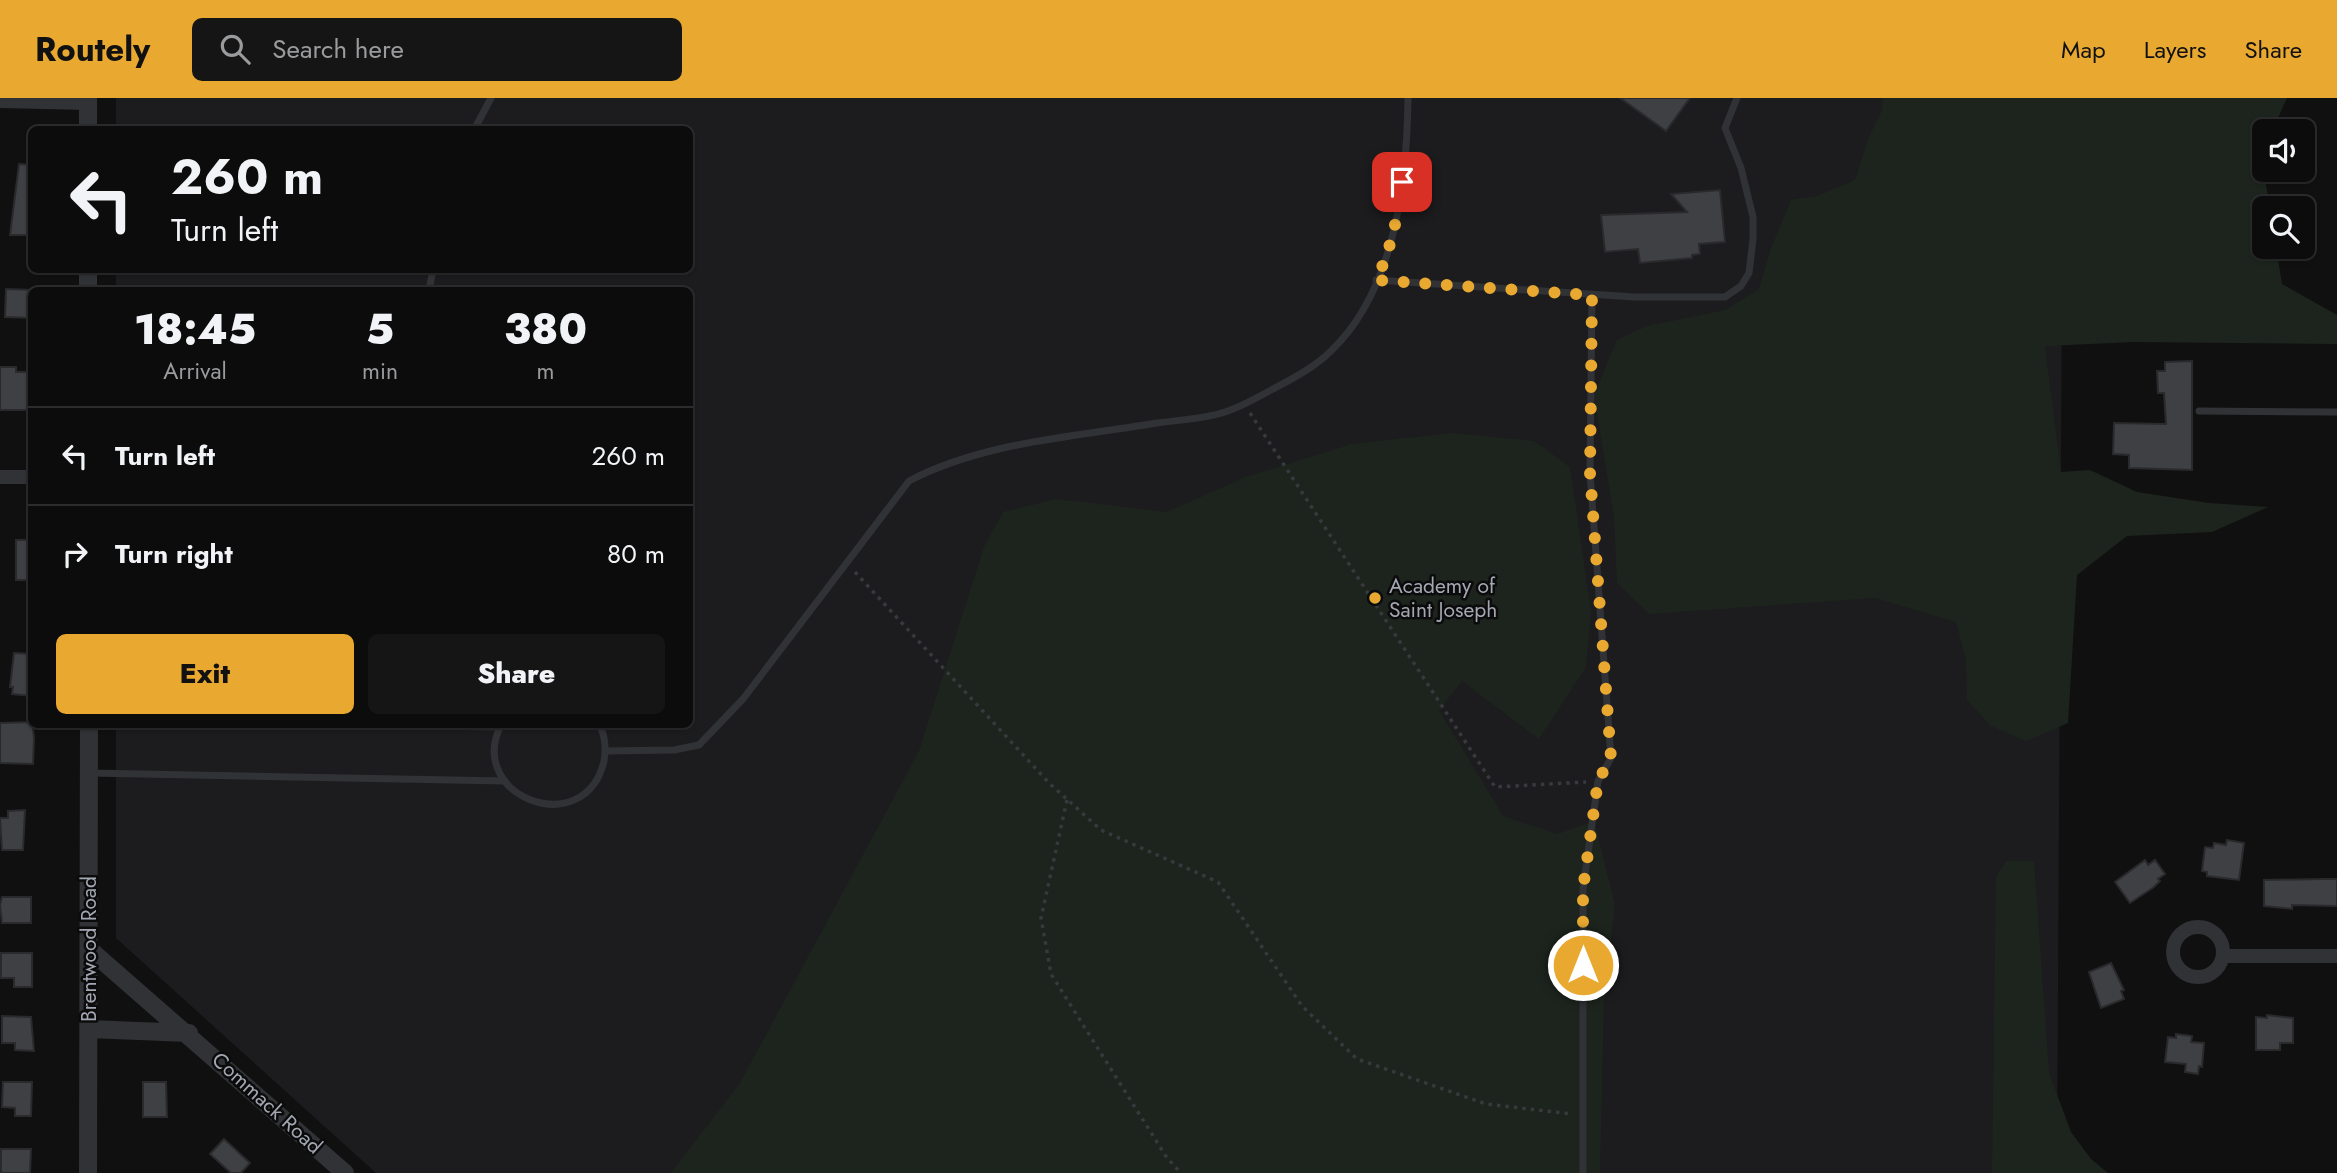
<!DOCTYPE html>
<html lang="en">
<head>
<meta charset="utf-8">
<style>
	:root { --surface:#0c0c0d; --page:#151516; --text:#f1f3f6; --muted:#9a9b9d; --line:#2c2c2e; --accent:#e9a931 }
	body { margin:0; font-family:Jost,sans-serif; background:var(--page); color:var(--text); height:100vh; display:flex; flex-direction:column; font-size:26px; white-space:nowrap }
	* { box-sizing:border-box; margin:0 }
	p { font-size:23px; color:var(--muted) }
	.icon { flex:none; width:38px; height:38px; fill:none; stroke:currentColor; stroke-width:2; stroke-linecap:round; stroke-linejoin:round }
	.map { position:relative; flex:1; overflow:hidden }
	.side { position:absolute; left:28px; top:189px; width:665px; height:441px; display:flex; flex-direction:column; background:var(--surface); border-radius:10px; box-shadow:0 2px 5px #0004,0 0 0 2px var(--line) }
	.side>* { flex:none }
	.banner { position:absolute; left:28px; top:28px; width:665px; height:147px; border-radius:10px; box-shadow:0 2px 5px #0004,0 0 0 2px var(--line); background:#0c0c0d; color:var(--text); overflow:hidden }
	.buttons { position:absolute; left:2252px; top:21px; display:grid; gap:14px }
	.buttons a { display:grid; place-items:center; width:63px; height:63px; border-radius:10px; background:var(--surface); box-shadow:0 2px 5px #0004,0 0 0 2px var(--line); font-size:35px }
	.pin { position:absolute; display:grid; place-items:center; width:60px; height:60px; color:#fff; margin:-30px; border-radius:14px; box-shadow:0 4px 10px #0006 }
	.me { position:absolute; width:77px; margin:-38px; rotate:0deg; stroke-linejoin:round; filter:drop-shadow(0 0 5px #0008) }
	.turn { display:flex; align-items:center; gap:24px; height:147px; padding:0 28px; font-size:32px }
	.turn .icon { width:91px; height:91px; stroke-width:2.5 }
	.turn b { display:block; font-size:49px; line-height:60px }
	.eta { display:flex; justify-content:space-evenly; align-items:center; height:119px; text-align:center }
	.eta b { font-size:42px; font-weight:800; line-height:49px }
	.primary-button { display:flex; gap:14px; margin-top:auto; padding:14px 28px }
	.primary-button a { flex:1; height:80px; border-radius:10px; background:var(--accent); color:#111; font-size:28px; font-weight:800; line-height:80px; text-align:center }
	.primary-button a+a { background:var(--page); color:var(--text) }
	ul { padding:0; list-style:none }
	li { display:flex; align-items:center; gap:21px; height:98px; padding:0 28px; border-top:2px solid var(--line) }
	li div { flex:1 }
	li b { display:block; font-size:26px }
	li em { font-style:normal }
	header { display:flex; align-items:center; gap:42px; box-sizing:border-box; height:98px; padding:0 35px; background:var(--accent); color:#111 }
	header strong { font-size:33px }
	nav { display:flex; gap:38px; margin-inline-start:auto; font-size:24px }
	.search { width:490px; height:63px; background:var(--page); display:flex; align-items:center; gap:18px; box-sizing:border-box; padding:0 24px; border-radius:10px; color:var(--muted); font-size:26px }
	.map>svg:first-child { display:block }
	.built { fill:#1c1c1e }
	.green { fill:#1d241d }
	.building { fill:#3f4044; stroke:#2a2a2d; stroke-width:2 }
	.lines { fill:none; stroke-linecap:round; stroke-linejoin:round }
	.path { stroke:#37393d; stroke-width:3.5; stroke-dasharray:3.5 5; stroke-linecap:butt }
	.service { stroke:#313236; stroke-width:7 }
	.minor { stroke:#313236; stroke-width:14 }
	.tertiary { stroke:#313236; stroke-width:18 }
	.route { stroke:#e9a931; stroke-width:12; stroke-dasharray:0 21.6 }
	.poi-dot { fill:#e9a931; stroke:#0b0b0c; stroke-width:2.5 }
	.labels { text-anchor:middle; stroke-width:5; stroke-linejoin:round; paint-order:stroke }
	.poi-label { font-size:21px; fill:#a2a7b2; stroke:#0b0b0c; text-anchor:start }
	.street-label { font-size:21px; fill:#a2a7b2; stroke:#0b0b0c }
</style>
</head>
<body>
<header>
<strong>Routely</strong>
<div class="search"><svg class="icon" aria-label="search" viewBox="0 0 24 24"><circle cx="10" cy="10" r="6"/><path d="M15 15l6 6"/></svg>Search here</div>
<nav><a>Map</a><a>Layers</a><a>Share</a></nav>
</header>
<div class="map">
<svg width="2337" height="1075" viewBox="0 0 2337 1075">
	<rect width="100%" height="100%" fill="#101011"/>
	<path class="built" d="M116,0H2063L2057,1075H376L116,840V627L690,626V192H116V172H690V32L116,31Z"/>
	<path class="green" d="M1883,0H2287L2272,33H2264V50L2261,58L2270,110H2264V149H2276L2282,186L2337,217V246L2134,244L2045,248L2061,374L2090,372L2137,394L2209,405L2268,409L2212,434L2127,438L2077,477L2068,625L2026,643L1991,628L1967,602L1966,562L1956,524L1875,500L1649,516L1617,485L1614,418L1594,297L1617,242L1647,228L1725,212L1759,191L1771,150L1791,102L1817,98L1855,82L1868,41L1882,12Z
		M1453,335L1534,343L1570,369L1591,514L1586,569L1539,641L1462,583L1439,612L1503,718L1557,736L1594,723L1615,807L1604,900L1600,1075H671L740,985L919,653L984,449L1003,414L1056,401L1167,414L1246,379L1352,346Z
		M2006,763H2034L2049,975L2071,1034L2091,1061L2108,1075H1992L1996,779Z"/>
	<path class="building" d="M1620,0H1690L1666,33Z
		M19,66L32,67V137H10Z
		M1720,92L1725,144L1699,146L1700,156L1692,157V160L1640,165L1638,151L1605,154L1601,117L1687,114L1671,96Z
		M6,191L32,192V220L5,219Z
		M2192,263V372L2129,370V357L2113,356L2114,325L2166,326L2164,295H2158L2157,273H2165V264Z
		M0,269H16V274H32V312H0Z
		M16,442H32V482H16Z
		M14,555L32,556V598L12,596L13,589H10Z
		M32,624L34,640L33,666L0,665V625Z
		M25,712L23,752H2L0,720H8V713Z
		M2227,742L2244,745L2239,782L2207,778V774L2202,773L2205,749L2213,750L2214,745L2226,747Z
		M2145,762L2148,767L2155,762L2165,776L2158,781L2160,783L2154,789L2130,805L2115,784Z
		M2323,781H2337V808L2292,807V811L2264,808V782Z
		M2,799H31V825H2L0,807Z
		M1,855H32V889H14V880H1Z
		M2111,865L2124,892L2121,893L2124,901L2101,910L2089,874Z
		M2267,917L2293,920V945H2280V952H2256V919L2267,920Z
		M2,918L31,919L34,953L15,952V945H2Z
		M2176,936L2192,938L2191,944L2204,945L2202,969L2199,968L2198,976L2185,974L2186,966L2165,964L2168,939L2176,940Z
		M3,984H32L31,1018H15V1010L2,1009Z
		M143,984H166L167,1019H143Z
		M224,1041L250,1065L241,1075H231L210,1056Z
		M1,1051H31L30,1075H1Z"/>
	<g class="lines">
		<path class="path" d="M1250,315L1495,689L1586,684
			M855,474L1049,685L1101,732L1218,784L1302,908L1357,961L1486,1006L1572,1016
			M1067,702L1041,820L1051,876L1167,1060L1181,1075"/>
		<path class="service" d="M474,32L491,0
			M1376,182L1634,199H1725L1741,188L1749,175L1753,141V119L1741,70L1725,30L1737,0
			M429,192L433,172
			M2199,313L2337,314
			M263,626L499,629
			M501,627C465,699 585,744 604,663C606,651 605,637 599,626
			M606,653L674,652L699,647L743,601L909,383C983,344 1074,339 1157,325C1179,322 1204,321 1225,314C1241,309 1258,299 1273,291C1292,281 1315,269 1331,253C1395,192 1407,84 1408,0
			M90,675L505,683
			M1583,1075V791L1598,683L1611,660L1590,375L1592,197"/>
		<path class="minor" d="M0,3L88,5
			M0,379H32
			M2173 854a25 25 0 1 1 50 0a25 25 0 1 1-50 0Z
			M2223,858H2337"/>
		<path class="tertiary" d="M88,0V32
			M88,172V192
			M89,851L345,1075
			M89,931L189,935
			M88,1075L89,626"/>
	</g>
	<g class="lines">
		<path class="route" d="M1402,84C1398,118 1391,152 1376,182L1592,197L1590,375L1611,660L1598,683L1583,791V867"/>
	</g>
	<circle class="poi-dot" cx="1375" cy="500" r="7"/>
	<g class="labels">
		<g class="poi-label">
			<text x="1389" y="495">Academy of<tspan x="1389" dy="24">Saint Joseph</tspan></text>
		</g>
		<g class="street-label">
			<text transform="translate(89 851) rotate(-90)" y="7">Brentwood Road</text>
			<text transform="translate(267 1005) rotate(42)" y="7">Commack Road</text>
		</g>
	</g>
</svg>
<div class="buttons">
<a><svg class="icon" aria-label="sound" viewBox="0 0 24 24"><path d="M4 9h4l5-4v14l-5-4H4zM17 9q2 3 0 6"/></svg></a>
<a><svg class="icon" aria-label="search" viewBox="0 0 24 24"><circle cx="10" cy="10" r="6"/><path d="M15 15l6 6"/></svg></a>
</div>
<div class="pin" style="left:1402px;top:84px;background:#d93025"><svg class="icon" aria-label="arrive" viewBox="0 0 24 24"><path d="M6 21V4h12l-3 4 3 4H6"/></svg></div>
<svg class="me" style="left:1583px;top:867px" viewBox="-20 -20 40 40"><circle r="17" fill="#e9a931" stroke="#fff" stroke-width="3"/><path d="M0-11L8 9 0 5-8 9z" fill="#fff"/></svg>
<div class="banner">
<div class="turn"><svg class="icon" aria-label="left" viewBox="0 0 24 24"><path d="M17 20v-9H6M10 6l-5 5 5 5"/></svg><div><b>260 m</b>Turn left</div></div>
</div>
<section class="side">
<div class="eta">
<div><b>18:45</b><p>Arrival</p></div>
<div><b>5</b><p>min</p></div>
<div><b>380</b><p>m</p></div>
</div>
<ul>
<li><svg class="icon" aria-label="left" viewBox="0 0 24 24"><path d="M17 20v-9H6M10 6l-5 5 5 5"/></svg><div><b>Turn left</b></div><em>260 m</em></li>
<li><svg class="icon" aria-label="right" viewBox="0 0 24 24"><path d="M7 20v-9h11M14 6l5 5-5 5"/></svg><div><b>Turn right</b></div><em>80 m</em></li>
</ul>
<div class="primary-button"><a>Exit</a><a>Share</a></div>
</section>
</div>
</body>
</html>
